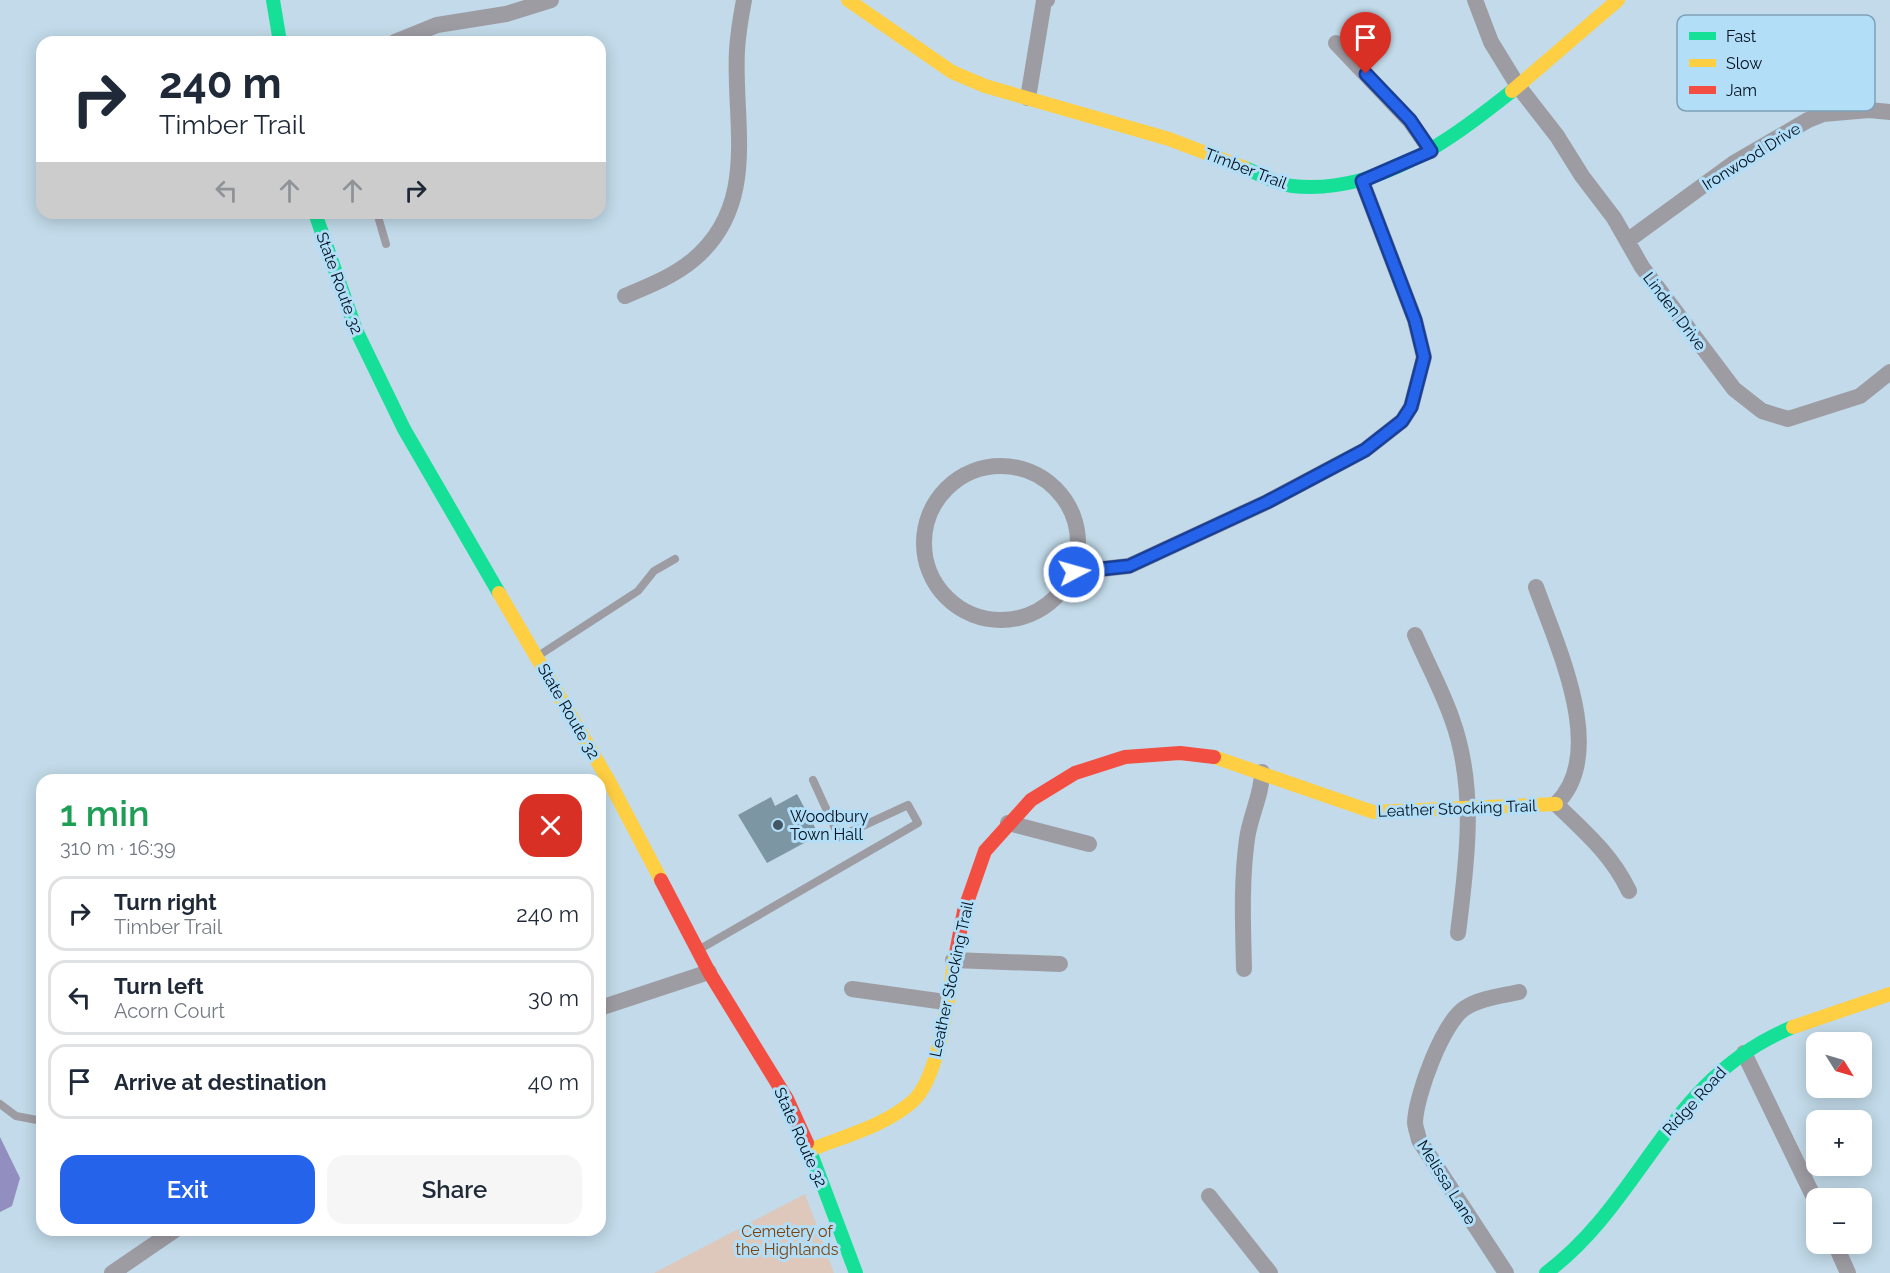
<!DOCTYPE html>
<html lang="en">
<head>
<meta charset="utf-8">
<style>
	:root { --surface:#fff; --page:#f6f6f7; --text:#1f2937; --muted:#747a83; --line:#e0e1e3; --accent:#2563eb }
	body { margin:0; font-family:Raleway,sans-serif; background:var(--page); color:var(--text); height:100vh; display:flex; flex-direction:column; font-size:22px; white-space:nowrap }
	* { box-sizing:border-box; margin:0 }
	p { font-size:20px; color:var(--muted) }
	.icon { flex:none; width:33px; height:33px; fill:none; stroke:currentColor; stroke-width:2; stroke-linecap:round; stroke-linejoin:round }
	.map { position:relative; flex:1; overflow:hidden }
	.details { position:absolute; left:36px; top:774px; width:570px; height:462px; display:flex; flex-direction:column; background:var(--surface); border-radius:18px; box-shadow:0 3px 15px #0003 }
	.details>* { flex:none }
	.top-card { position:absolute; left:36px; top:36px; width:570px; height:183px; border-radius:18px; box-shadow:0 3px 15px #0003; background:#fff; color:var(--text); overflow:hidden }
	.needle { width:39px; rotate:127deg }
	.fabs { position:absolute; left:1806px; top:1032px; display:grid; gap:12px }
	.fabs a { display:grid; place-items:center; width:66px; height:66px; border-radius:12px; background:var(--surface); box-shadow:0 3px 15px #0003; font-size:30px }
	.pin { position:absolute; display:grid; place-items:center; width:51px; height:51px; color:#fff; margin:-62px -26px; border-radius:50% 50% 50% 0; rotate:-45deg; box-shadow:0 0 6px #0007 }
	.pin .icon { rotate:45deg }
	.me { position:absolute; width:66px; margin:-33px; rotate:84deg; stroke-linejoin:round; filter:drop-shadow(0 0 4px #0008) }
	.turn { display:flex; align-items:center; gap:21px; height:126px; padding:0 24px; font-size:27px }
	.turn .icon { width:78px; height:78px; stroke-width:2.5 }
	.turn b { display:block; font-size:42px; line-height:51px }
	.lanes { display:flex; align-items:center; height:57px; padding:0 24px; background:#0003; justify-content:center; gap:30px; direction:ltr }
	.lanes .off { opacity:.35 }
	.round { display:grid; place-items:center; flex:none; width:63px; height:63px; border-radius:18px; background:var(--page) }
	.overview { display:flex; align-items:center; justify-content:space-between; height:102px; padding:0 24px }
	h1 { font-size:36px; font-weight:600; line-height:45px; color:#1e9e55 }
	.action { display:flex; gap:12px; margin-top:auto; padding:12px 24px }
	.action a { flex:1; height:69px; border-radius:18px; background:var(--accent); color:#fff; font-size:24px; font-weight:600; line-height:69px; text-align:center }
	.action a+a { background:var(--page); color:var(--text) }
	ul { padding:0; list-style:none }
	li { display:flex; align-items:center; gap:18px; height:75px; margin:0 12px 9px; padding:0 12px; border:3px solid var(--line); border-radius:18px }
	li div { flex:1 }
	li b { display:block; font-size:22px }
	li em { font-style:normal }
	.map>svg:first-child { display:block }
	.green { fill:#ddc8bb }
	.water { fill:#928ec0 }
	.building { fill:#7c96a4 }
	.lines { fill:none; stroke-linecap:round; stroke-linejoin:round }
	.lane { stroke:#9e9ca3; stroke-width:8 }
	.street { stroke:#9e9ca3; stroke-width:16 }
	.fast { stroke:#16e098; stroke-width:14 }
	.slow { stroke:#ffcf43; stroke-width:14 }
	.jam { stroke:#f24e42; stroke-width:14 }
	.route-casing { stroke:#184099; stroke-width:15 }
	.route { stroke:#2563eb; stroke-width:10 }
	.poi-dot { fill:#445663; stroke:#b3def8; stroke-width:2 }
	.labels { text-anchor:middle; stroke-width:6; stroke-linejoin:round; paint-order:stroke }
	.street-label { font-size:16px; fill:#000f1b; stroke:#b3def8 }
	.poi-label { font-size:16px; fill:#000f1b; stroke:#b3def8; text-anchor:start }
	.park-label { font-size:16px; fill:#7d4009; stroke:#b3def8 }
	.key { fill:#b3def8; stroke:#7da0b6; stroke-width:1.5 }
	.key-label { font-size:16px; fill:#000f1b }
</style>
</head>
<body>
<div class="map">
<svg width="1890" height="1273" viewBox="0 0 1890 1273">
	<rect width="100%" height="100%" fill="#c2dae9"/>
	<path class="green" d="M805,1194L834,1273H654Z"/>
	<path class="water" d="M0,1137L20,1178L12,1206L0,1212Z"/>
	<path class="building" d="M797,794L819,835L767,863L738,815L771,797L775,806Z"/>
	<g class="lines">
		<path class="lane" d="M424,30L427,42
			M377,213L386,244
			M538,656L638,591L654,571L675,559
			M700,949L918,823L908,805L839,837L813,780
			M0,1104L16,1116L42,1121"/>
		<path class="street" d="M1475,0L1491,42L1518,86L1557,136L1582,176L1614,218L1642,267L1734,389L1762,411L1788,419L1860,396L1890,372
			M395,42L437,25L506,14L551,0
			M1336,43L1410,121L1431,151
			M1028,98L1044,1L1047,0
			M1627,241L1734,163L1808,120L1823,114L1869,110L1890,112
			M625,296C649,286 674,276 693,260C760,204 733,123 737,50C738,33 741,16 744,0
			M924 543a77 77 0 1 1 154 0a77 77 0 1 1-154 0Z
			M1074,572L1129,566L1267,502L1365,450L1402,421L1411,407L1424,357L1415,320L1362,181
			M1536,587C1556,644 1609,753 1556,804C1584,831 1612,855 1629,891
			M1415,635C1427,663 1442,690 1452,719C1477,788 1467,862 1458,933
			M1008,823L1089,844
			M953,960L1060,964
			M1244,969C1243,926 1241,882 1247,839C1250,816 1262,795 1262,772
			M852,989L945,1002
			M600,1008L709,972
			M1744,1053L1816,1202
			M1209,1196L1270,1273
			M1835,1244L1848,1273
			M112,1273L175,1230
			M1506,1273L1419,1140C1418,1134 1415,1127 1415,1122C1416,1095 1443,1022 1465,1008C1481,998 1501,996 1519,992"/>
		<path class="fast" d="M273,0L280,42
			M1245,168C1259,174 1276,184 1292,186C1377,195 1449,141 1512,91
			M315,213L356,330L404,429L499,593
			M807,1143L856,1273
			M1546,1273C1644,1200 1668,1077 1793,1027"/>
		<path class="slow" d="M848,0L952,72L985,86L1169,139L1245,168
			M1512,91L1618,0
			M499,593L610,783L661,880
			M1214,757L1373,812L1556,804
			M1793,1027L1890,994
			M810,1150C844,1136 885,1126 913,1101C940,1077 949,990 956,953"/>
		<path class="jam" d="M661,880L709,972L787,1099L807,1143
			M956,953L964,911L985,851L1031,800L1075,773L1125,757L1180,753L1214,757"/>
	</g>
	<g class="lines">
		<defs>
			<path id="route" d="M1074,572L1129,566L1267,502L1365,450L1402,421L1411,407L1424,357L1415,320L1362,181L1431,151L1410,120L1366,74"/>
		</defs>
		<use href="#route" class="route-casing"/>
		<use href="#route" class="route"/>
	</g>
	<circle class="poi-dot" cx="778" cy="825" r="6"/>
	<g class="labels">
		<g class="street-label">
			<text transform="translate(1751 156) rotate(-32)" y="6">Ironwood Drive</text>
			<text transform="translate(1246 168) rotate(21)" y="6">Timber Trail</text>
			<text transform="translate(340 283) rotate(70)" y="6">State Route 32</text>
			<text transform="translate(1675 311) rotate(53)" y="6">Linden Drive</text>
			<text transform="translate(569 711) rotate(60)" y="6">State Route 32</text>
			<text transform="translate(1457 808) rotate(-2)" y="6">Leather Stocking Trail</text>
			<text transform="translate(951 979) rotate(-78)" y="6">Leather Stocking Trail</text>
			<text transform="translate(1694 1101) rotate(-48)" y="6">Ridge Road</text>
			<text transform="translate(801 1137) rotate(66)" y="6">State Route 32</text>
			<text transform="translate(1447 1182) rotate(58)" y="6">Melissa Lane</text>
		</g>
		<g class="poi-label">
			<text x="790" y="822">Woodbury<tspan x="790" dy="18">Town Hall</tspan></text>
		</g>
		<g class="park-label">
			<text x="787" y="1237">Cemetery of<tspan x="787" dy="18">the Highlands</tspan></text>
		</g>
	</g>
	<rect x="1677" y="15" width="198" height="96" rx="9" class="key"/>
	<rect x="1689" y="32" width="27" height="8" fill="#16e098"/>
	<rect x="1689" y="59" width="27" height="8" fill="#ffcf43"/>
	<rect x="1689" y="86" width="27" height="8" fill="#f24e42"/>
	<g class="key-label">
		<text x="1726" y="42">Fast</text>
		<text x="1726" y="69">Slow</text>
		<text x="1726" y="96">Jam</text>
	</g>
</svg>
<div class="fabs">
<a><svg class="needle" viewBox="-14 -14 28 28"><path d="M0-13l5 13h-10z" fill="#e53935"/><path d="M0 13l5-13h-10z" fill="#747a83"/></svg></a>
<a>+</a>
<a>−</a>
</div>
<div class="pin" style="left:1366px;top:74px;background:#d93025"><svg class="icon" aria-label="arrive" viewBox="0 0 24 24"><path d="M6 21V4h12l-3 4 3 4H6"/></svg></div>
<svg class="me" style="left:1074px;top:572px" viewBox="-20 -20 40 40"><circle r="17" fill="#2563eb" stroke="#fff" stroke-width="3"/><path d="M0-11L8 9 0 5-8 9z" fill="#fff"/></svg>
<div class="top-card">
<div class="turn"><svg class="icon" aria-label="right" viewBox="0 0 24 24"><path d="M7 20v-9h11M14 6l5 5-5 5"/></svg><div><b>240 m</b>Timber Trail</div></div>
<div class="lanes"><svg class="icon off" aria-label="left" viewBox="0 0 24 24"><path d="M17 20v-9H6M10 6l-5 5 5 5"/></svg><svg class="icon off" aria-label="ahead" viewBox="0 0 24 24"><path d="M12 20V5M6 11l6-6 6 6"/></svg><svg class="icon off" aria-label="ahead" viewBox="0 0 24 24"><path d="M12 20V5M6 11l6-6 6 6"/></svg><svg class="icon" aria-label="right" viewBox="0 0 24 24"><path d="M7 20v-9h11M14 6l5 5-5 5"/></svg></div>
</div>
<section class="details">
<div class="overview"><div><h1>1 min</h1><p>310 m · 16:39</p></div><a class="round" style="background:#d93025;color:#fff"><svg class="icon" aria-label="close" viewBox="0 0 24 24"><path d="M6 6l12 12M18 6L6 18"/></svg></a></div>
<ul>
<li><svg class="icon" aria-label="right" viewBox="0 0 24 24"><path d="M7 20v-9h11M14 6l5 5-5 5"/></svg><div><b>Turn right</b><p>Timber Trail</p></div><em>240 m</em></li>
<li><svg class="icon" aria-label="left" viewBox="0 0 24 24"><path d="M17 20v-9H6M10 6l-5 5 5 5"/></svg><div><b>Turn left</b><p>Acorn Court</p></div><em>30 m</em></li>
<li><svg class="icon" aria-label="arrive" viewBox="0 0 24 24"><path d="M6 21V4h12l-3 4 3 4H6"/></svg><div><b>Arrive at destination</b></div><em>40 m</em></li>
</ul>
<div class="action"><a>Exit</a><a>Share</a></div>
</section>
</div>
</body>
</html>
